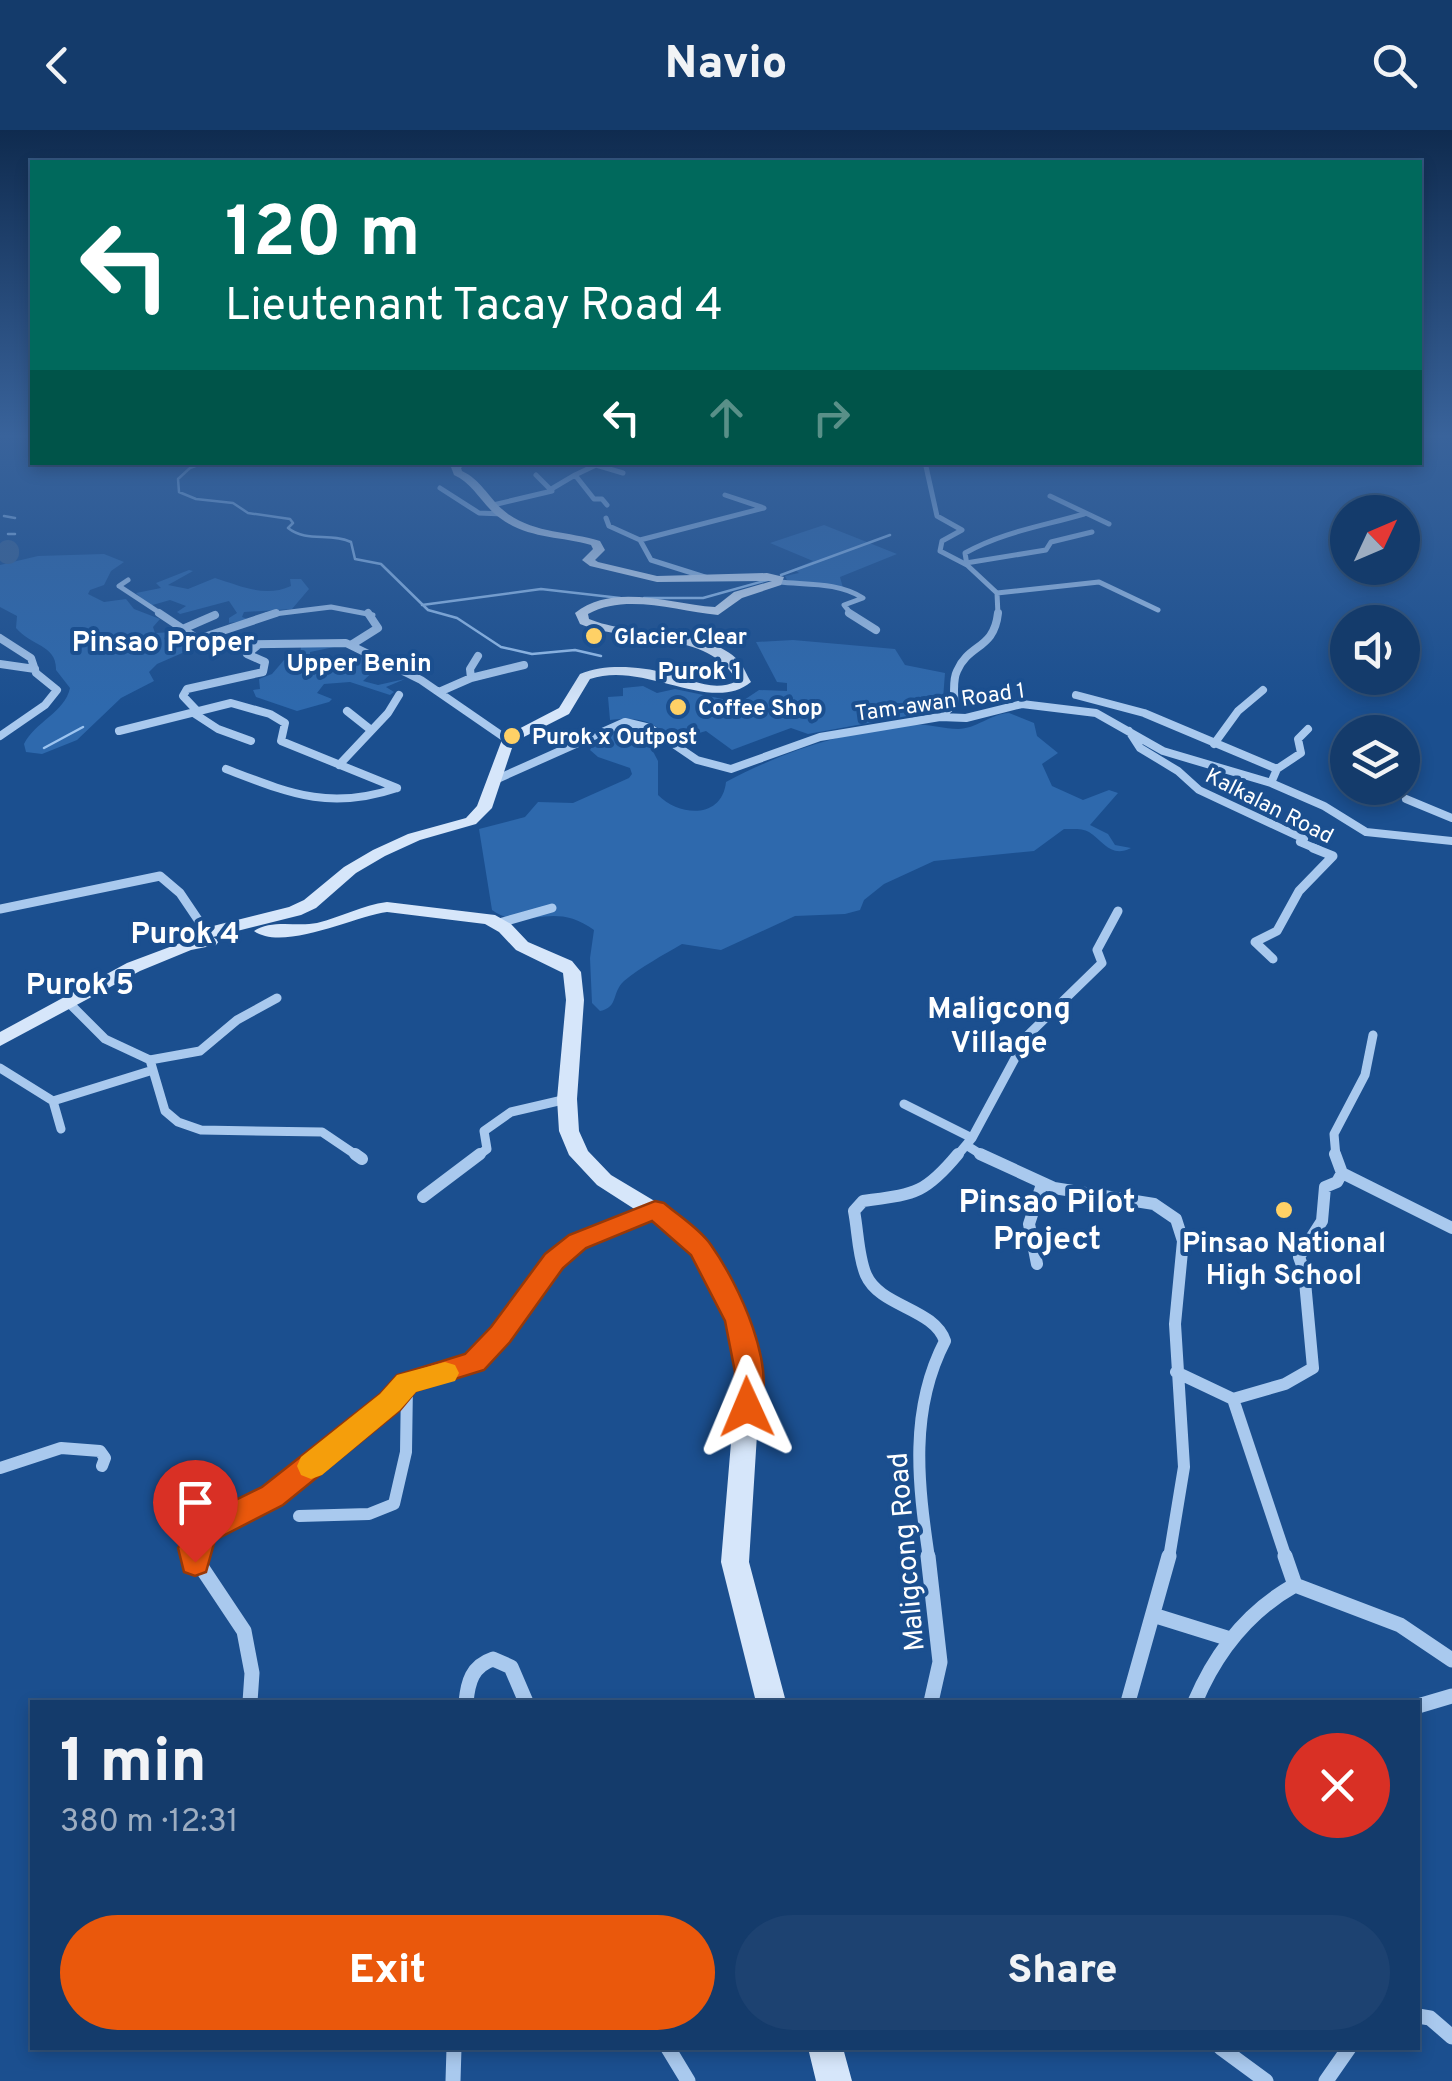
<!DOCTYPE html>
<html lang="en">
<head>
<meta charset="utf-8">
<style>
	:root { --surface:#143b6b; --page:#1d4271; --text:#f1f3f6; --muted:#9dadc1; --line:#33557e; --accent:#ea580c }
	body { margin:0; font-family:Overpass,sans-serif; background:var(--page); color:var(--text); height:100vh; display:flex; flex-direction:column; font-size:38px; white-space:nowrap }
	* { box-sizing:border-box; margin:0 }
	p { font-size:32px; color:var(--muted) }
	.icon { flex:none; width:55px; height:55px; fill:none; stroke:currentColor; stroke-width:2; stroke-linecap:round; stroke-linejoin:round }
	.map { position:relative; flex:1; overflow:hidden }
	.side { position:absolute; left:30px; top:1570px; width:1390px; height:350px; display:flex; flex-direction:column; background:var(--surface); border-radius:0px; box-shadow:0 5px 15px #0003,0 0 0 2px var(--line) }
	.side>* { flex:none }
	.guide { position:absolute; left:30px; top:30px; width:1392px; height:305px; border-radius:0px; box-shadow:0 5px 15px #0003,0 0 0 2px var(--line); background:#00695c; color:#fff; overflow:hidden }
	.needle { width:65px; rotate:46deg }
	.fabs { position:absolute; left:1330px; top:365px; display:grid; gap:20px }
	.fabs a { display:grid; place-items:center; width:90px; height:90px; border-radius:50%; background:var(--surface); box-shadow:0 5px 15px #0003,0 0 0 2px var(--line); font-size:50px }
	.pin { position:absolute; display:grid; place-items:center; width:85px; height:85px; color:#fff; margin:-102px -42px; border-radius:50% 50% 50% 0; rotate:-45deg; box-shadow:0 0 10px #0007 }
	.pin .icon { rotate:45deg }
	.me { position:absolute; width:110px; margin:-55px; rotate:359deg; stroke-linejoin:round; filter:drop-shadow(0 0 8px #0008) }
	.turn { display:flex; align-items:center; gap:35px; height:210px; padding:0 30px; font-size:45px }
	.turn .icon { width:130px; height:130px; stroke-width:2.5 }
	.turn b { display:block; font-size:70px; line-height:85px }
	.lanes { display:flex; align-items:center; height:95px; padding:0 30px; background:#0003; justify-content:center; gap:50px; direction:ltr }
	.lanes .off { opacity:.35 }
	.round { display:grid; place-items:center; flex:none; width:105px; height:105px; border-radius:52px; background:var(--page) }
	.head { display:flex; align-items:center; justify-content:space-between; height:170px; padding:0 30px }
	h1 { font-size:60px; font-weight:800; line-height:75px }
	.cta { display:flex; gap:20px; margin-top:auto; padding:20px 30px }
	.cta a { flex:1; height:115px; border-radius:60px; background:var(--accent); color:#fff; font-size:40px; font-weight:800; line-height:115px; text-align:center }
	.cta a+a { background:var(--page); color:var(--text) }
	header { display:flex; justify-content:space-between; align-items:center; height:130px; padding:0 30px; background:var(--surface); font-size:45px; font-weight:800 }
	.map>svg:first-child { display:block }
	.green { fill:#2e69ad }
	.lines { fill:none; stroke-linecap:round; stroke-linejoin:round }
	.stream { stroke:#9cc4f0; stroke-width:2.5 }
	.river { stroke:#3c6290; stroke-width:22 }
	.street-far4 { stroke:#a9c9ee; stroke-width:5 }
	.street-far3 { stroke:#a9c9ee; stroke-width:8 }
	.street-far2 { stroke:#a9c9ee; stroke-width:9 }
	.street-far1 { stroke:#a9c9ee; stroke-width:12 }
	.street { stroke:#a9c9ee; stroke-width:15 }
	.secondary { fill:#d6e6fa; fill-rule:evenodd }
	.route { fill:#ea580c; stroke:#983908; stroke-width:2.5 }
	.slow { fill:#f59e0b }
	.poi-dot { fill:#ffd166; stroke:#1b4f8f; stroke-width:4 }
	.labels { text-anchor:middle; stroke-width:8; stroke-linejoin:round; paint-order:stroke }
	.far-poi-label { font-size:22px; font-weight:bold; fill:#fff; stroke:#1b4f8f; text-anchor:start }
	.far-street-label { font-size:22px; fill:#fff; stroke:#1b4f8f }
	.far-neighbourhood-label { font-size:25px; font-weight:bold; fill:#fff; stroke:#1b4f8f }
	.far-quarter-label { font-size:28px; font-weight:bold; fill:#fff; stroke:#1b4f8f }
	.poi-label { font-size:28px; font-weight:bold; fill:#fff; stroke:#1b4f8f }
	.street-label { font-size:28px; fill:#fff; stroke:#1b4f8f }
	.neighbourhood-label { font-size:30px; font-weight:bold; fill:#fff; stroke:#1b4f8f }
	.quarter-label { font-size:32px; font-weight:bold; fill:#fff; stroke:#1b4f8f }
</style>
</head>
<body>
<header><svg class="icon" aria-label="back" viewBox="0 0 24 24"><path d="M15 5l-7 7 7 7"/></svg>Navio<svg class="icon" aria-label="search" viewBox="0 0 24 24"><circle cx="10" cy="10" r="6"/><path d="M15 15l6 6"/></svg></header>
<div class="map">
<svg width="1452" height="1951" viewBox="0 0 1452 1951">
	<rect width="100%" height="100%" fill="#1b4f8f"/>
	<path class="green" d="M824,395L897,424L840,447L843,458L788,452L785,446L799,443L794,439L813,431L770,413Z
		M104,424L124,432L111,441L104,455L90,460L88,464L104,472L126,469L134,479L160,489L153,497L155,503L174,502L164,508L167,513L189,511L196,517L157,534L149,542L154,551L121,568L77,610L42,624L26,622L24,614C35,592 65,582 70,558L56,540C57,515 31,516 16,498L17,486L0,477V435L38,426Z
		M189,440L193,441L168,455L188,459L215,448C241,456 265,468 291,456L290,449H301L309,459L292,479L244,482L242,487L250,490L229,493V488L237,483L229,471L180,484L177,482L186,476L170,470L149,476L136,463L161,458L156,453Z
		M793,510L895,519L905,535L945,543L943,569L929,582L808,604L791,598L732,620L706,601L672,611C655,590 637,587 610,590L608,567L623,566V558L643,556L657,563L675,559L732,571L744,570L759,560L787,561V553L777,552L756,512Z
		M339,516L310,522V527C322,536 344,532 357,525L379,536L363,551L378,555L405,549L386,557L394,562L390,565L350,552L324,554L317,563L332,569L329,572L297,581L256,567L253,560L260,559L259,549L272,544L284,530L300,527L301,517Z
		M1009,583L1034,593L1037,606L1058,623L1042,634L1052,656L1083,670L1109,660L1118,663L1090,695L1108,704L1115,715L1131,718C1111,728 1104,712 1089,702C1083,698 1072,699 1064,699L1034,721L934,731L884,754L864,770L860,780L845,784L795,786L721,820L682,814C663,825 641,837 624,851C611,863 619,877 600,881L592,873L590,828L594,800C551,768 524,804 492,780L479,699L525,687L538,672L573,673L629,648L632,644L630,638L598,627L590,620C600,600 622,596 643,602L658,631V665C680,687 722,689 726,652C784,621 845,601 911,595C927,593 942,599 958,599C976,599 990,584 1009,583Z"/>
	<g class="lines">
		<path class="stream" d="M206,332L190,338L178,349L179,362L196,369L233,373L248,383L290,389L293,393L288,398C307,413 330,402 351,412L355,429L381,434L428,480L457,488L501,517L532,524L575,520L601,526
			M4,386L15,388
			M8,404H15
			M781,445L890,405
			M644,468H703L771,449
			M422,475L541,459L620,468
			M44,618L83,597"/>
		<path class="river" d="M8,421V423"/>
		<path class="street-far4" d="M925,332L937,386L962,400L942,411L940,421L967,435
			M575,345L596,335L623,343
			M440,358L479,383L503,384
			M553,358L575,345L594,369H602L607,375
			M1050,366L1109,394
			M493,375L552,361L536,345
			M606,388L609,396L640,410
			M966,433L1046,420L1051,412L1092,402
			M708,448L651,430L640,410L764,378L725,365
			M128,450L119,456L163,485
			M779,452C807,455 838,452 863,468L844,475L852,485
			M997,463L1099,452L1158,480
			M266,485L331,477L373,485
			M998,485L997,463L967,435L965,423C1002,402 1043,396 1084,384"/>
		<path class="street-far3" d="M159,483L207,515L346,513L421,550L508,610
			M849,483L876,500
			M185,498L215,485
			M0,508L31,528L36,543L57,560L45,575L0,606
			M198,509L276,483
			M351,515L378,498L368,483
			M0,534L35,539
			M471,548L470,539L478,526
			M439,562L471,548L524,535
			M1076,565L1144,583L1277,639L1271,653
			M347,581L371,600
			M199,583L183,566L187,559L263,542L265,532L247,524L257,516
			M195,584L218,599L251,611
			M941,586L954,574C955,563 952,551 957,541C969,513 994,520 998,483
			M119,601L231,573L270,584L285,593L281,611L397,658
			M1129,601L1140,618L1178,641L1199,660L1304,709L1300,712L1319,720
			M1214,614L1238,581L1263,560
			M339,635L388,583L399,565
			M226,639C289,663 329,681 397,658
			M1277,639L1301,623L1298,609L1308,599
			M495,650L625,592L650,598L697,630L731,639L820,607L940,587L966,588L1022,574L1096,583L1163,621L1271,653L1324,676L1366,702L1452,711
			M1406,669L1452,688"/>
		<path class="street-far2" d="M0,779L160,746L180,763L207,803
			M499,793L552,778
			M1273,829L1255,812L1277,801L1299,761L1333,726L1313,718
			M71,875L105,909L150,930L165,981L178,992L201,1000L322,1002L359,1027
			M150,930L200,921L237,890L277,868
			M0,938L53,971L61,999
			M53,971L153,940
			M904,974L972,1008
			M966,1015L985,1027
			M476,1027L487,1019L484,1001L511,982L567,969
			M956,1027L972,1008L1027,906L1102,833L1097,820L1118,781
			M1336,1027L1334,1004L1365,945L1373,905"/>
		<path class="street-far1" d="M355,1024L362,1029
			M980,1024L1054,1058L1154,1074L1176,1089L1183,1111L1175,1194L1184,1337L1169,1428
			M1335,1024L1342,1043
			M1342,1043L1452,1098
			M423,1067L480,1024
			M1037,1134L1029,1094L1042,1054
			M1176,1242L1233,1269
			M1233,1269L1285,1254L1313,1238L1304,1141L1299,1127L1322,1091L1325,1057L1337,1052L1342,1043
			M1233,1269L1286,1428
			M0,1338L61,1318L100,1321L105,1328L102,1336
			M299,1386L369,1384L394,1374L406,1322L407,1254
			M194,1428L193,1418L204,1400L273,1366L390,1272L407,1253L474,1233L501,1205L554,1131L578,1112L654,1080
			M929,1428C918,1354 909,1280 945,1211C934,1178 880,1177 866,1145C858,1127 858,1101 854,1081L863,1071C914,1064 924,1065 958,1024"/>
		<path class="street" d="M194,1426L244,1501L252,1543L250,1572
			M928,1426L940,1532L931,1572
			M1285,1426L1295,1455
			M1153,1485L1230,1509
			M466,1572C468,1552 472,1536 493,1529L511,1537L526,1572
			M1128,1572L1169,1426
			M1195,1572C1216,1522 1247,1482 1295,1455L1400,1495L1452,1530
			M1418,1576L1452,1566
			M1418,1886L1430,1888L1452,1907
			M668,1918L688,1951
			M1221,1918L1266,1951
			M453,1951L454,1918
			M1326,1951L1349,1918"/>
		<path class="secondary" d="M455,332H467L461,338L462,341C482,350 490,371 508,384C537,404 568,401 600,411L605,420L595,430L598,432L657,446L767,443L784,447L781,455L742,468L718,485C677,481 626,463 588,484L589,489C632,507 707,497 739,531C744,537 747,546 751,552C711,585 644,530 590,549L569,584L514,612L492,678L476,694L420,710L385,726L356,743L316,778L301,785L213,807L219,811L216,815L191,820L140,841L0,916V902L127,833L191,809L201,799L289,777L304,770L344,737L373,720L408,704L466,688L477,676L503,607L559,578L580,544C607,533 640,537 667,543C691,549 713,563 737,551C709,499 628,514 580,494L575,483C613,452 671,474 715,477L734,462L772,451L657,452L590,436L582,430L593,419L591,415C559,406 528,409 500,388C482,375 474,354 454,345L451,337Z
			M387,772L495,785L511,794L528,812L572,831L581,842L584,870L577,969L579,1001L588,1021L611,1045L683,1088L709,1113L756,1205L761,1241L749,1432L786,1572H756L721,1432L737,1241L732,1205L692,1124L667,1100L597,1055L569,1025L559,1001L557,969L566,870L563,843L516,820L499,802L485,794L387,782C355,786 283,822 254,801C271,789 297,797 317,793C342,787 362,775 387,772Z
			M808,1918H843L852,1951H816Z"/>
	</g>
	<linearGradient id="sky" x2="0" y2="1"><stop stop-color="#0f2b4f"/><stop offset="0.53" stop-color="#39639b"/><stop offset="1" stop-color="#39639b" stop-opacity="0"/></linearGradient>
	<rect width="1452" height="577" fill="url(#sky)"/>
	<path class="route" d="M655,1071L664,1073C679,1086 700,1099 711,1115C738,1153 780,1240 757,1285L747,1289L737,1285L733,1277L735,1242L725,1191L691,1125L652,1091L586,1118L563,1138L510,1212L484,1240L416,1261L400,1280L283,1375L215,1410L206,1442L195,1446L184,1442L178,1418L193,1391L262,1357L380,1264L397,1245L465,1224L491,1197L545,1124L569,1105Z"/>
	<path class="slow" d="M445,1232L455,1235L459,1243L455,1251L416,1262L400,1280L322,1345L311,1349L301,1345L297,1336L301,1327L380,1264L397,1245Z"/>
	<g class="poi-dot">
		<circle cx="594" cy="506" r="10"/>
		<circle cx="678" cy="577" r="10"/>
		<circle cx="512" cy="606" r="10"/>
		<circle cx="1284" cy="1080" r="10"/>
	</g>
	<g class="labels">
		<g class="far-poi-label">
			<text x="614" y="514">Glacier Clear</text>
			<text x="698" y="585">Coffee Shop</text>
			<text x="532" y="614">Purok x Outpost</text>
		</g>
		<g class="far-street-label">
			<text transform="translate(940 571) rotate(-8)" y="8">Tam-awan Road 1</text>
			<text transform="translate(1270 675) rotate(27)" y="8">Kalkalan Road</text>
		</g>
		<g class="far-neighbourhood-label">
			<text x="359" y="541">Upper Benin</text>
			<text x="700" y="549">Purok 1</text>
		</g>
		<g class="far-quarter-label">
			<text x="163" y="521">Pinsao Proper</text>
		</g>
		<g class="poi-label">
			<text x="1284" y="1122">Pinsao National<tspan x="1284" dy="32">High School</tspan></text>
		</g>
		<g class="street-label">
			<text transform="translate(905 1422) rotate(-95)" y="10">Maligcong Road</text>
		</g>
		<g class="neighbourhood-label">
			<text x="185" y="813">Purok 4</text>
			<text x="80" y="864">Purok 5</text>
			<text x="999" y="888">Maligcong<tspan x="999" dy="34">Village</tspan></text>
		</g>
		<g class="quarter-label">
			<text x="1047" y="1082">Pinsao Pilot<tspan x="1047" dy="37">Project</tspan></text>
		</g>
	</g>
</svg>
<div class="fabs">
<a><svg class="needle" viewBox="-14 -14 28 28"><path d="M0-13l5 13h-10z" fill="#e53935"/><path d="M0 13l5-13h-10z" fill="#9dadc1"/></svg></a>
<a><svg class="icon" aria-label="sound" viewBox="0 0 24 24"><path d="M4 9h4l5-4v14l-5-4H4zM17 9q2 3 0 6"/></svg></a>
<a><svg class="icon" aria-label="layers" viewBox="0 0 24 24"><path d="M12 4l9 5-9 5-9-5zM3 14l9 5 9-5"/></svg></a>
</div>
<div class="pin" style="left:195px;top:1432px;background:#d93025"><svg class="icon" aria-label="arrive" viewBox="0 0 24 24"><path d="M6 21V4h12l-3 4 3 4H6"/></svg></div>
<svg class="me" style="left:747px;top:1277px" viewBox="-20 -20 40 40"><path d="M0-17L14 15 0 8-14 15z" fill="#ea580c" stroke="#fff" stroke-width="4"/></svg>
<div class="guide">
<div class="turn"><svg class="icon" aria-label="left" viewBox="0 0 24 24"><path d="M17 20v-9H6M10 6l-5 5 5 5"/></svg><div><b>120 m</b>Lieutenant Tacay Road 4</div></div>
<div class="lanes"><svg class="icon" aria-label="left" viewBox="0 0 24 24"><path d="M17 20v-9H6M10 6l-5 5 5 5"/></svg><svg class="icon off" aria-label="ahead" viewBox="0 0 24 24"><path d="M12 20V5M6 11l6-6 6 6"/></svg><svg class="icon off" aria-label="right" viewBox="0 0 24 24"><path d="M7 20v-9h11M14 6l5 5-5 5"/></svg></div>
</div>
<section class="side">
<div class="head"><div><h1>1 min</h1><p>380 m · 12:31</p></div><a class="round" style="background:#d93025;color:#fff"><svg class="icon" aria-label="close" viewBox="0 0 24 24"><path d="M6 6l12 12M18 6L6 18"/></svg></a></div>
<div class="cta"><a>Exit</a><a>Share</a></div>
</section>
</div>
</body>
</html>
